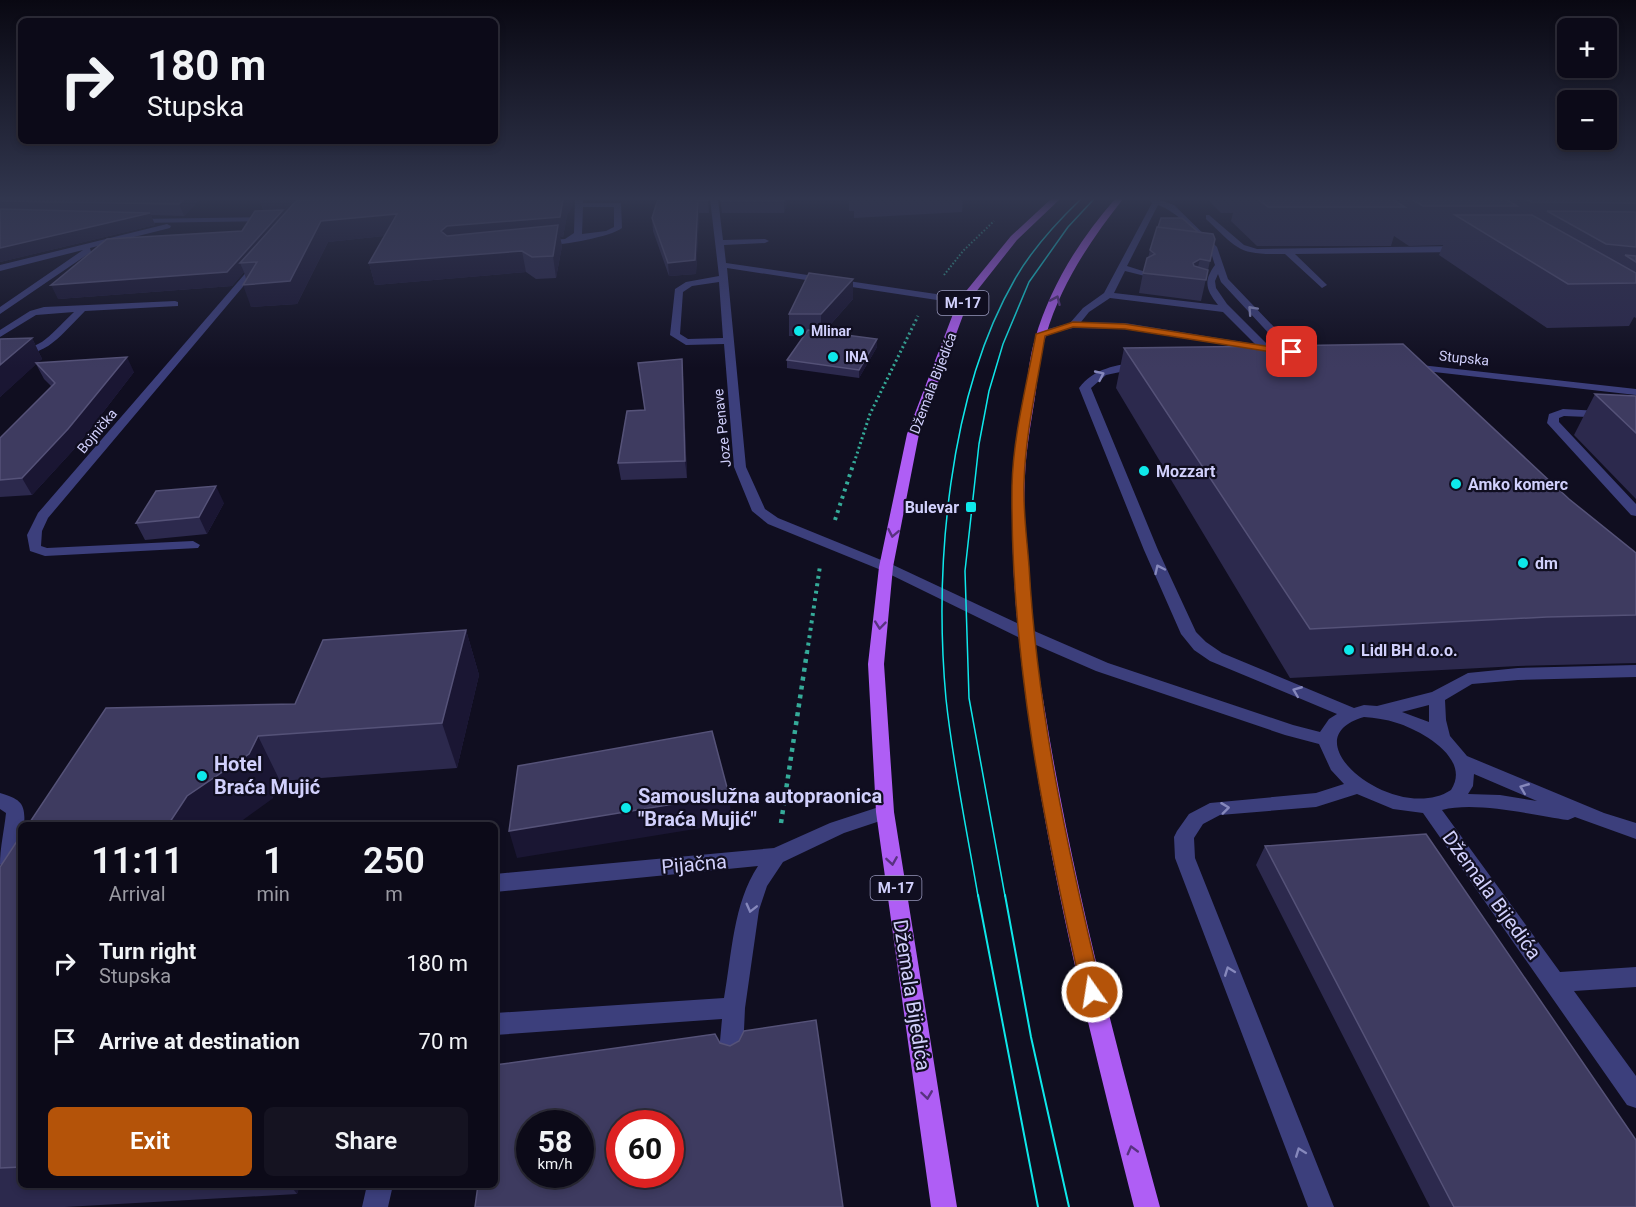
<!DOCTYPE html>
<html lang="en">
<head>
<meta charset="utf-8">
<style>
	:root { --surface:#0c0a18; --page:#151321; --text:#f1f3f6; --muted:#9a9aa2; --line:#2c2b37; --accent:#b45309 }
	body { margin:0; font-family:Roboto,sans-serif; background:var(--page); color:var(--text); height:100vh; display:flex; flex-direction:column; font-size:22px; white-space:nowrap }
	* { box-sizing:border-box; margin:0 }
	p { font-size:20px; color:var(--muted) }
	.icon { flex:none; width:33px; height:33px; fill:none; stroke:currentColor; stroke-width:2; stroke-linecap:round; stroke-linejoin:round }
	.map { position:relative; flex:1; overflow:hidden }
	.sheet { position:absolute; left:18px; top:822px; width:480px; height:366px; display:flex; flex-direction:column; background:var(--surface); border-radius:9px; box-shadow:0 3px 9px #0003,0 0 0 2px var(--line) }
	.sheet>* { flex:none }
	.banner { position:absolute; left:18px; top:18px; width:480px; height:126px; border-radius:9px; box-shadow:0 3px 9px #0003,0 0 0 2px var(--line); background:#0c0a18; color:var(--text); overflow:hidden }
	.controls { position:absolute; left:1557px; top:18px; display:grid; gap:12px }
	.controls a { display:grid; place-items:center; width:60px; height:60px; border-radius:9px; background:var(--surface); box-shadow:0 3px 9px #0003,0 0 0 2px var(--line); font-size:30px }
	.speed { position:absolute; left:516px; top:1110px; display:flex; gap:12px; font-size:30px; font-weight:700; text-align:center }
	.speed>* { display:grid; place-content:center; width:78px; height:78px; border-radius:50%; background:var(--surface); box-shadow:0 3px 9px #0003,0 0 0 2px var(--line); line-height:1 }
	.speed small { font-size:15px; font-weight:400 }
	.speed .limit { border:9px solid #d22; background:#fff; color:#111 }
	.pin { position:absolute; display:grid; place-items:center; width:51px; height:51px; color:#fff; margin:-26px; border-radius:12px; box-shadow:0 3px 9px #0006 }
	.me { position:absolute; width:66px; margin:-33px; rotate:347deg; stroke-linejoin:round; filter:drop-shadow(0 0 4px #0008) }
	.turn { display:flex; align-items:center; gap:21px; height:126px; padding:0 30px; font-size:27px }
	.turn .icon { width:78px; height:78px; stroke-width:2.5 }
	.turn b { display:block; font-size:42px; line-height:51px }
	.eta { display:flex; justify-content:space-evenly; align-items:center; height:102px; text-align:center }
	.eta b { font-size:36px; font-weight:600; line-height:42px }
	.primary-button { display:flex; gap:12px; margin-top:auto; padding:12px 30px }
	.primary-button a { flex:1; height:69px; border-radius:9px; background:var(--accent); color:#fff; font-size:24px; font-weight:600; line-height:69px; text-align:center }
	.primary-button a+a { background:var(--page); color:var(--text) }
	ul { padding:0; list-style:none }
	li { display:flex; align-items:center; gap:18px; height:78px; padding:0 30px }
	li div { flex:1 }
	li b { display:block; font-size:22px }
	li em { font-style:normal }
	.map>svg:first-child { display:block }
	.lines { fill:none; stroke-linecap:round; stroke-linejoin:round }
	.path-far3 { stroke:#35ab99; stroke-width:2; stroke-dasharray:1.5 2; stroke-linecap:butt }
	.path-far2 { stroke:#35ab99; stroke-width:3; stroke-dasharray:2 3; stroke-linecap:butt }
	.path-far1 { stroke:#35ab99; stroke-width:4; stroke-dasharray:3 4.5; stroke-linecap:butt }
	.path { stroke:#35ab99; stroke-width:4.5; stroke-dasharray:4 5; stroke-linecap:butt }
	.minor { fill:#3c3f7c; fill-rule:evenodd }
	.major { fill:#af5ef5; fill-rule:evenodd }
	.tram-far1 { stroke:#0ee8ea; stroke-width:1.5 }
	.tram { stroke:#0ee8ea; stroke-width:2 }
	.wall { fill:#2c294d }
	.shaded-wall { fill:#1a1633 }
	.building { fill:#3e3b60; stroke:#555278; stroke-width:1.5; fill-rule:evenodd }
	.oneway { stroke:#583280 }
	.oneway2 { stroke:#8688bc }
	.route { fill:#b45309; stroke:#753606; stroke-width:1.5 }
	.poi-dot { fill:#0ee8ea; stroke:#100e20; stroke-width:2 }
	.labels { text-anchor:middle; stroke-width:4.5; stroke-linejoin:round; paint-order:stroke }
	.far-poi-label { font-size:14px; font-weight:bold; fill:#d1d0fc; stroke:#100e20; text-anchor:start }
	.far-street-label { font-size:14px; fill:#d1d0fc; stroke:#100e20 }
	.shield { fill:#100e20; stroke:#9796ba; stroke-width:1.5 }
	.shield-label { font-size:15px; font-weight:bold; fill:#d1d0fc }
	.poi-label { font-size:16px; font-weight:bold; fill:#d1d0fc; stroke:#100e20; text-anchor:start }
	.near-poi-label { font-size:20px; font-weight:bold; fill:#d1d0fc; stroke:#100e20; text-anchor:start }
	.near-street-label { font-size:20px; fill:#d1d0fc; stroke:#100e20 }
</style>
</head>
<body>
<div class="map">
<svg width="1636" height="1207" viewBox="0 0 1636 1207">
	<rect width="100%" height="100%" fill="#100e20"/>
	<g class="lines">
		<path class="path-far3" d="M944,275L963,251L994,221"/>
		<path class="path-far2" d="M854,463L870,414L918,316"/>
		<path class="path-far1" d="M835,520L854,462
			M807,653L820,566"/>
		<path class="path" d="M781,823L807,652"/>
		<path class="minor" d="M575,199H583V203H621L622,228C611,237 555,247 540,245V241L565,239L574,233ZM583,207H614V227L606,231L582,234Z
			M710,199H718L723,240L765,239L769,241L765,243L724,245L726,263L963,298L968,301L963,304L727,268L746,467L765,509L778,518L891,564L1032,630L1108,663L1293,725L1320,732L1329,719L1337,714L1210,661L1194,650L1181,634L1144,550L1079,388C1094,368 1116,365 1140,362L1144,363V367L1106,375L1091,388L1158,550L1196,632L1206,642L1222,653L1354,708L1364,705L1377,706L1432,692L1468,673L1518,668L1636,665V677L1518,680L1472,684L1445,700L1446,720L1450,736L1467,756L1604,813L1636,823V839L1575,817L1568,820C1533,815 1476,801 1442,810L1560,972L1636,967V987L1574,991L1636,1076V1108L1627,1105L1423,813L1393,809L1357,794L1316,807L1220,815L1203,824L1194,838L1195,858L1334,1207H1308L1175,858L1174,837L1177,831L1189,814L1210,803L1316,793L1344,784L1331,770L1319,744L1285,735L1096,671L1020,638L881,570L768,524L752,511L734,467L724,344L686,345L670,335L675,289L686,282L719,276ZM719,282L723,338L688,339L680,334L683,292L692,286ZM1429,705V722L1402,712ZM1364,717C1375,718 1386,719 1397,723C1420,730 1472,758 1451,790C1396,826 1286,739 1364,717ZM1474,774L1537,801L1500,795L1468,794L1473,786Z
			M1148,199H1157L1174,205L1217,247L1228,279L1296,350V354H1288L1221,282L1218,274L1215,281L1216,288L1227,304L1270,347V351L1125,329L1073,328L1037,336V332L1070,323L1083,308L1104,293L1152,203ZM1158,205C1174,210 1202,236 1210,250C1212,254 1213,260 1215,265C1203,281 1206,290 1218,305L1114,293L1125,271L1145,276L1149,273L1127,266ZM1110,298L1223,312L1255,344L1125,323L1081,322L1089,312Z
			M1209,215L1244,245L1257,249L1460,246L1464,249L1460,252L1295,254L1325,283L1327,285L1322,288L1285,254C1238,255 1239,250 1206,219V215Z
			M270,217V221H267L135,223L131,221L135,219Z
			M167,224L171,226L170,228L90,248L91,252L0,314V307L83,250L0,271V265Z
			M256,261L263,263L48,518L42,531L41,546L47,548L193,541L200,545L198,548L45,556L30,551L27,535L38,513Z
			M175,301L178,302V306L85,311C54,342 47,357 0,357V351C43,351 45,339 74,312L36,315L0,337V330L30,311L44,307Z
			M1412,364L1636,389V395L1408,369L1407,367Z
			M1563,409L1636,413V419L1564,416L1559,418V422L1636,504V516L1631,515L1547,423L1549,414Z
			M0,793C21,799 26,804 24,825H21C21,841 17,859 0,865C0,847 4,832 6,813L0,809Z
			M885,805L892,807L894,812L892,817L844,833L783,862L767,886L759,910L745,1008L743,1052L739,1060L731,1063L723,1060L719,1052L722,1019L495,1035V1013L724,998C732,954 733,904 758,866L495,892V874L774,848L830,823Z
			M367,1185H393L388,1207H362Z"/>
		<path class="major" d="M1051,199H1060L1017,240L968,302L919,434L893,567L884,664L894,812L957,1207H931L876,812L868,664L879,567L907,434L958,301L1011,236Z
			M1115,199H1123C1090,241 1061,284 1046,335C1040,355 1038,377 1035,397C1031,423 1026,449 1025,476C1021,554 1032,634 1045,711C1072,879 1115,1043 1160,1207H1134C1093,1046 1052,884 1029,720C1013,605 1003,500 1026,386C1029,370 1030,355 1035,339C1050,287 1079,240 1115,199Z"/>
		<path class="tram-far1" d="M978,896C967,831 953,765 946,699C934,568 948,395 1015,279C1032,249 1056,223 1081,199
			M1005,896L969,698L965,571L979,444L989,391L1003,344L1029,282L1068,227L1094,199"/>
		<path class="tram" d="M978,895L1038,1207
			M1005,895L1031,1037L1069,1207"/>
	</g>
	<path class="wall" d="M0,199H200L184,216L151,215L155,225L0,262Z
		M260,199H573V205L567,215L563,237H560L562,246L556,278L536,279L526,272L375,285L369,263L384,236L328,242L297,304L251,307L246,279L244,272L232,286L58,299L242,231L263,210Z
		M658,199H708L709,213H699L696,274L669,276L653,231L652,218Z
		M720,199H788L784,213H722Z
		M849,199H963L962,212L854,218V211H849Z
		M1208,199H1636V318L1634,317L1629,326L1547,328L1439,255L1443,245L1409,246L1394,236L1391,246H1257L1231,221L1233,213H1221L1208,200Z
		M1198,232L1215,239L1201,301L1139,293L1143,273L1148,258L1150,250Z
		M853,279V299L824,332L877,347L859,378L787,368V360L805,336H789V314Z
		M32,338L42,359L37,363L134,372L77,446L32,495L0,497V438L52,387L44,379L36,364L0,397V339Z
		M1124,348L1569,499L1636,553V663L1518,666L1290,678L1116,388Z
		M638,363L683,375L687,478L621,480L618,463L645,410Z
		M1595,394L1636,396V499L1574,435Z
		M224,503L207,534L145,540L136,523Z
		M466,630L479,675L457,768L280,781L272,799L28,825L295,704Z
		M21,835V1185H300L297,1194L65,1207H0V867Z
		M1265,846L1636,1207H1430L1256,865Z"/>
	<path class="shaded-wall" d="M184,199H200L184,216L179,204Z
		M260,199H420L348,208L284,213L287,222L240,263L244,272L232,286L58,299L51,285L227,272L265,214Z
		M563,199H573V205L567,215L563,237H560L562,246L556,278L553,256L556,238L452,247L441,231L447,226Z
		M784,199H788L784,213Z
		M698,200L699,213L696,274L669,276L668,263Z
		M150,213L155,225L0,262V248Z
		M397,214L402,234L328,242L297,304L251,307L243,285L321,221Z
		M522,251L526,272L375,285L369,263Z
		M1200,259L1195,279L1193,263Z
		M853,279V299L821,335V314Z
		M32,338L42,359L0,397V365Z
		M877,339V347L859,378V370Z
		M127,357L134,372L77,446L32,495L22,478Z
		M682,359L683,375L687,478L685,461Z
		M216,486L224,503L207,534L199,517Z
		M466,630L479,675L457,768L442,723Z
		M258,736L280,781L272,799L236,825H168L187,796Z
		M729,795L732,823L517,858L509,831Z
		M290,1185H300L297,1194Z"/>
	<path class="building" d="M0,199H184L179,204L0,201Z
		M320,199H563L560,217L447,226L441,231L447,236L558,225L553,256L532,257L522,251L369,263L397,214L321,221L290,281L243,285L257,262L240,263L296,201Z
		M658,199H708L709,200H698L695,260L668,263L652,218Z
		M721,199H784V201H721Z
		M1258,199H1392L1405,207H1268Z
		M1411,199H1506L1517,206H1423Z
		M1526,199H1636V203L1531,202Z
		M0,209L150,213L0,248Z
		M283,210L227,272L51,285L107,239L242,231L255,211Z
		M1547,211L1636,212V247L1606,244Z
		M1455,215H1532L1636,273V283L1568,284Z
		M1161,218H1182L1198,232L1158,227Z
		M1157,227L1213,234L1215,239L1210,261L1200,259L1193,263L1194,266L1208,270L1206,280L1143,273L1147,258L1155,254L1150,250Z
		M1625,255L1636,256V262Z
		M809,273L853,279L821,314H789Z
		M808,330L877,339L859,370L787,360Z
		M32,338L0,365V339Z
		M1403,344L1569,499L1636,553V615L1547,617L1310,629L1124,348Z
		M127,357L68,429L22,478L0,480V438L55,383L36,363Z
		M682,359L685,461L618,463L627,411L645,410L638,363Z
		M1595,394L1636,396V433Z
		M216,486L199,517L136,523L156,491Z
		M466,630L442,723L258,736L249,754L187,796L168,825H28L106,708L295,704L323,640Z
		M712,731L729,795L509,831L518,766Z
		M1426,834L1636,1140V1207H1454L1265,846Z
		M21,835V1167L0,1168V867Z
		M816,1020L843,1207H475L478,1185H495V1065L715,1034L720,1043L730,1046L739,1041L744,1031ZM530,1124H580V1174H530ZM620,1124H670V1174H620Z"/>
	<defs><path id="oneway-chevron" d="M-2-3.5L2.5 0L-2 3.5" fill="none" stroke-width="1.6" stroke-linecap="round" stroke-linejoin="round" transform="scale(1.5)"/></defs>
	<g class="oneway">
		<use href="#oneway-chevron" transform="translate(1056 300) rotate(-66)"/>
		<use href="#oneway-chevron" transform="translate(893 533) rotate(101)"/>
		<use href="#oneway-chevron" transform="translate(880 625) rotate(96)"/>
		<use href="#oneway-chevron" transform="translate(892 861) rotate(81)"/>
		<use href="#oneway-chevron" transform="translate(927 1095) rotate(82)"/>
		<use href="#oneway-chevron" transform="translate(1132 1150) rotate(-105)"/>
	</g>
	<g class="oneway2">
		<use href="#oneway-chevron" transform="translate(1252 310) rotate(-133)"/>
		<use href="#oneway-chevron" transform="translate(1100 375) rotate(-25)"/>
		<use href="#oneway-chevron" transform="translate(1159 569) rotate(-115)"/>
		<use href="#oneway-chevron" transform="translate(1297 691) rotate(-158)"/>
		<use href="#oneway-chevron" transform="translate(1524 788) rotate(-158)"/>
		<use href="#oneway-chevron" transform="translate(1225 808) rotate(-7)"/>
		<use href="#oneway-chevron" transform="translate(751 908) rotate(104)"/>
		<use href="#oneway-chevron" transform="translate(1229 971) rotate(-111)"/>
		<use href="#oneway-chevron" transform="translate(1300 1152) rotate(-111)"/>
	</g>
	<linearGradient id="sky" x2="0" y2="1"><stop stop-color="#090812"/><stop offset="0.54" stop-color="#31364e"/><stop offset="1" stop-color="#31364e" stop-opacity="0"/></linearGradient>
	<rect width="1636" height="368" fill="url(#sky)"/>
	<path class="route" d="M1073,322L1125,324L1292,350L1297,352L1292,355L1125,329L1073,327L1045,336C1037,385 1025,435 1024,484C1023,511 1027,539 1029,566C1037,711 1068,852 1102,992L1099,999L1092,1002L1085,999L1082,992C1044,826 1010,657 1012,486C1013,436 1027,384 1036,334Z"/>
	<g class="poi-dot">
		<circle cx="799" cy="331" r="6"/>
		<circle cx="833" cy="357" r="6"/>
		<circle cx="1144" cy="471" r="6"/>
		<circle cx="1456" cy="484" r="6"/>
		<rect x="965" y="501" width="12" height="12" rx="3"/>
		<circle cx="1523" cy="563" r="6"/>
		<circle cx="1349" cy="650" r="6"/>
		<circle cx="202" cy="776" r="6"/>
		<circle cx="626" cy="808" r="6"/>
	</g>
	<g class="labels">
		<g class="far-poi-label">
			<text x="811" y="336">Mlinar</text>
			<text x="845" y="362">INA</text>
		</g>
		<g class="far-street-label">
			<text transform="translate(1464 358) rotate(6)" y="5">Stupska</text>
			<text transform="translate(933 383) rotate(-69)" y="5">Džemala Bijedića</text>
			<text transform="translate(722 428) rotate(-96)" y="5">Joze Penave</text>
			<text transform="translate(97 431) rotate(-50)" y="5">Bojnička</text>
		</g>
		<g class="shield">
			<rect x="937.5" y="291" width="51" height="24" rx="4.5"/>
			<rect x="870.5" y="876" width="51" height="24" rx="4.5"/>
		</g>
		<g class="shield-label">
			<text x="963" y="308">M-17</text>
			<text x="896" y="893">M-17</text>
		</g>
		<g class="poi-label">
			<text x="1156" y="477">Mozzart</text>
			<text x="1468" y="490">Amko komerc</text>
			<text x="959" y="513" text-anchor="end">Bulevar</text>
			<text x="1535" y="569">dm</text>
			<text x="1361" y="656">Lidl BH d.o.o.</text>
		</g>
		<g class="near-poi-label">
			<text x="214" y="771">Hotel<tspan x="214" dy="23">Braća Mujić</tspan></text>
			<text x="638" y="803">Samouslužna autopraonica<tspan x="638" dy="23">"Braća Mujić"</tspan></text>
		</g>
		<g class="near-street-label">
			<text transform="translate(694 864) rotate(-5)" y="7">Pijačna</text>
			<text transform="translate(1492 895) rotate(54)" y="7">Džemala Bijedića</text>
			<text transform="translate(912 995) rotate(81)" y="7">Džemala Bijedića</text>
		</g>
	</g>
</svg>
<div class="controls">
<a>+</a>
<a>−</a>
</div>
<div class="speed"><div>58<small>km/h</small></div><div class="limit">60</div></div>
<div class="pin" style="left:1292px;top:352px;background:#d93025"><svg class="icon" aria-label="arrive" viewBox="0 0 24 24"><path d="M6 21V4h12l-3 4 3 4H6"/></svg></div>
<svg class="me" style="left:1092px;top:992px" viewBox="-20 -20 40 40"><circle r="17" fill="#b45309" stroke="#fff" stroke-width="3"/><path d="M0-11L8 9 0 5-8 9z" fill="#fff"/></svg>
<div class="banner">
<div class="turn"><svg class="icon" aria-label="right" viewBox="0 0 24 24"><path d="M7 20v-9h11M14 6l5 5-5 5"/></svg><div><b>180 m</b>Stupska</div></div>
</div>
<section class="sheet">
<div class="eta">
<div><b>11:11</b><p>Arrival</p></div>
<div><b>1</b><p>min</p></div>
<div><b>250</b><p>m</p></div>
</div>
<ul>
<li><svg class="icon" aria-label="right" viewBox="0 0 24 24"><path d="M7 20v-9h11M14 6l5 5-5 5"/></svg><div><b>Turn right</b><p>Stupska</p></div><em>180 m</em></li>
<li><svg class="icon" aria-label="arrive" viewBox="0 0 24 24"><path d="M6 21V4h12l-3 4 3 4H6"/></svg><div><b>Arrive at destination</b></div><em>70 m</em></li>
</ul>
<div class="primary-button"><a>Exit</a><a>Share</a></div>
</section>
</div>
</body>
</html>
